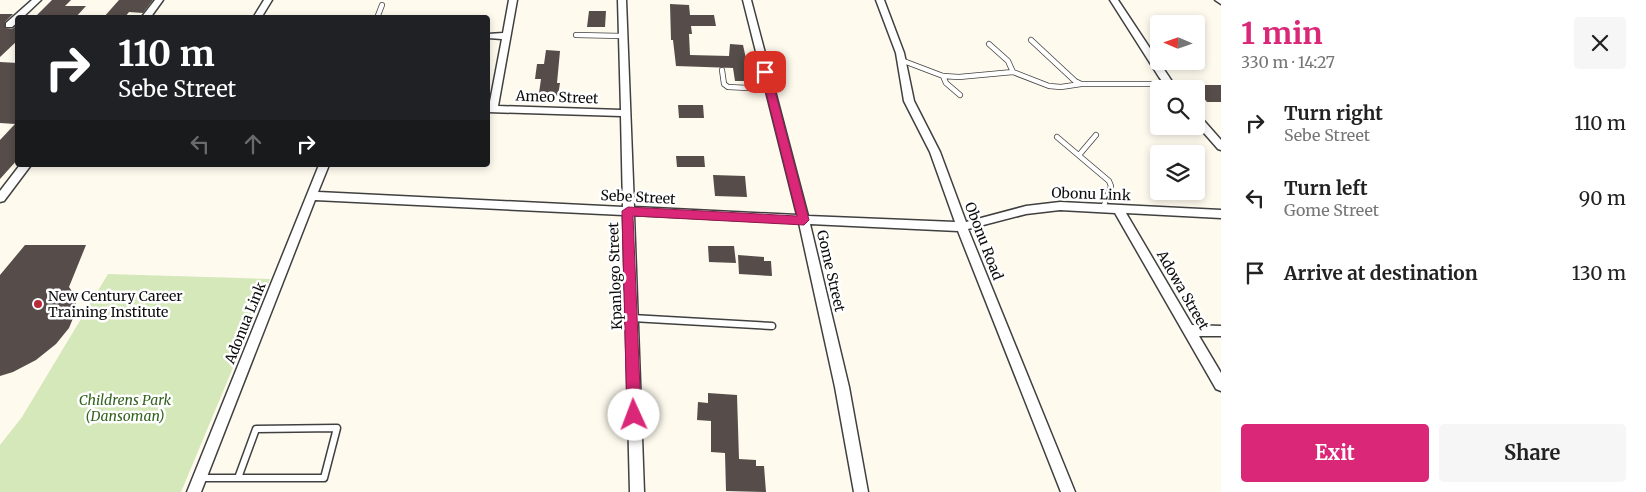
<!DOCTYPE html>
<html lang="en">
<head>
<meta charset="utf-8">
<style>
	:root { --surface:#fff; --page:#f6f6f6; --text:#222; --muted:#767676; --accent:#db2777 }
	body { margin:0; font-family:Merriweather,serif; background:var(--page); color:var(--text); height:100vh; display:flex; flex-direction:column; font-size:19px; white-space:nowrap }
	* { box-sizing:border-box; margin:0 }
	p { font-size:16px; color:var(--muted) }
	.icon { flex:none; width:28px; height:28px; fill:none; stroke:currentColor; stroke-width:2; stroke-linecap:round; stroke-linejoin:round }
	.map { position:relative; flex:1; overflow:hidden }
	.details { display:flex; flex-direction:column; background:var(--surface); width:425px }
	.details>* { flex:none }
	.top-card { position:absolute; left:15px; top:15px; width:475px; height:152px; border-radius:5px; box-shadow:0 2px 8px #0003; background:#202124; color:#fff; overflow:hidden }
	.needle { width:32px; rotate:272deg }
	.controls { position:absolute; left:1150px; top:15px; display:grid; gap:10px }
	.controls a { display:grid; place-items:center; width:55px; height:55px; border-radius:5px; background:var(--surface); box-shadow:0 2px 8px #0003; font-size:25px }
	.pin { position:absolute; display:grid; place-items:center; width:42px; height:42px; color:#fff; margin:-21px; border-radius:10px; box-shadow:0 2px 8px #0006 }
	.me { position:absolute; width:55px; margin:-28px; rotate:358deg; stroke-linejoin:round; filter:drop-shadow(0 0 4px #0008) }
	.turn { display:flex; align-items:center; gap:18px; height:105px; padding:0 20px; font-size:22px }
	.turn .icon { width:65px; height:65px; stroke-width:2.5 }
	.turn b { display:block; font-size:35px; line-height:42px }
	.lanes { display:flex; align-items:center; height:48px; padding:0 20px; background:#0003; justify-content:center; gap:25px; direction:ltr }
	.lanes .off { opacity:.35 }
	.round { display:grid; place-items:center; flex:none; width:52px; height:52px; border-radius:5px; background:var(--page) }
	.overview { display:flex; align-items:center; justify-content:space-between; height:85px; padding:0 20px }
	h1 { font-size:30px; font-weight:700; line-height:38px; color:var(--accent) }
	.cta { display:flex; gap:10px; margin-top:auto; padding:10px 20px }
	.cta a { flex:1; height:58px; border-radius:5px; background:var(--accent); color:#fff; font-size:20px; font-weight:700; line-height:58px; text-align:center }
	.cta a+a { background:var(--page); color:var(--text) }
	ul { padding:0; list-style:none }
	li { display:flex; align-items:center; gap:15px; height:75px; padding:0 20px }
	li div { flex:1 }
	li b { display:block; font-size:19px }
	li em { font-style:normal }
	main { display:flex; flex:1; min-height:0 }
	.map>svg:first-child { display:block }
	.green { fill:#d5e8b9 }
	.building { fill:#564d4a }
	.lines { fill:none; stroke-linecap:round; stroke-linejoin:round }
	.service-far1-casing { stroke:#404040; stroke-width:6 }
	.service-casing { stroke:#404040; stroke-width:9 }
	.minor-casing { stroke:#404040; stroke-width:3 }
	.service-far1 { stroke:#fff; stroke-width:4.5 }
	.service { stroke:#fff; stroke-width:6 }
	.minor { fill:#fff; fill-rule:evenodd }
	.route { fill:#db2777; stroke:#8e194d }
	.poi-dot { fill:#b9293b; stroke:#fff; stroke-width:2 }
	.labels { text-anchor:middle; stroke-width:5; stroke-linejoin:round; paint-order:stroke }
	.street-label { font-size:14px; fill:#0d0d0d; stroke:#fff }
	.poi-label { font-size:14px; fill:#0d0d0d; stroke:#fff; text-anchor:start }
	.park-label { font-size:14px; font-style:italic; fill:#33631f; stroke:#fff }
</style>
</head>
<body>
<main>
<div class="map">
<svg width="1221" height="492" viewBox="0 0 1221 492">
	<rect width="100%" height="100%" fill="#fefaee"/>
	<path class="green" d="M108,274L270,279L181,492H0V445L22,417Z"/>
	<path class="building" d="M52,0H71L65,6H86L75,18H34Z
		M119,0H153L143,13L129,12L125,17L103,18Z
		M670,4L689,5L690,15H714L716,26H691L692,34H689L690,55L729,56L730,44L743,45L751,81H735L733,68L676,66L673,40H671Z
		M589,11H606L605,27H587Z
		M0,14H13L5,22V28L12,29L18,25V40L0,57Z
		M546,50L560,51L557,83H560L558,96H545V93H539L541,79H535L537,64H544Z
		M0,62L18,63V159L0,179V140L15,124L0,123Z
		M1193,85H1221V102H1207Z
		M678,105H703L704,118H679Z
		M676,156H704L705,167H677Z
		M713,175L745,176L747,197L715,196Z
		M25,245H86L69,287L76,297V311L69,328L56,344L36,360L13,372L0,376V275Z
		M708,246H734L736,263L709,262Z
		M738,255L764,257V261H771L772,276L739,274Z
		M708,393L737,395L739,459L756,460V466H764L766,492L726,491L725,453L711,452V421L697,420L698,402L708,403Z"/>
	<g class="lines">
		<defs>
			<path id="service-far1" d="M377,18L382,5
				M576,35L623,36
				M1031,40L1075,81L1081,84H1169
				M989,44L1008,61L1013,72
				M901,60L943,76L959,77L1013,72L1049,86L1061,87L1081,84
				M722,70L724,84L728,87L770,89
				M943,76L946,83L960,95
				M1057,137L1109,181L1111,186L1103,208
				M1079,155L1096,135"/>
			<path id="service" d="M632,318L772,326
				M337,428L324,478H238L256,429Z
				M199,478H238"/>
			<path id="minor" d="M32,0H41L22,18H18V22L12,27H6V23Z
				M155,0H163L150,18H141Z
				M264,0H272L261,18H253Z
				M509,0H517L498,106L621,110L618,0H626L634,207L797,215L743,0H751L808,216L955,222L930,152L904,101L896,53L876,0H884L904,53L914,101L940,152L966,222L1026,206L1060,202L1221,210V218L1126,213L1192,325L1221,326V336H1199L1221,373V391L1216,389L1115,213L1060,210L1026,214L968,229L1075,492H1061L958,231L810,224L849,387L868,492H854L835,387L799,223L634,215L644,492H630L623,215L315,200L201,492H187L319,165H329L318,192L623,207L621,116L488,112L502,39L488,38V34L503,33Z
				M1110,0H1118L1177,89H1168L1159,77Z
				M1215,0H1221V4Z
				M1196,114L1199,115L1221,140V150L1218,149L1196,124Z
				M20,165H31L4,201L0,202V191Z"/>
		</defs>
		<use href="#service-far1" class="service-far1-casing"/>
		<use href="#service" class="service-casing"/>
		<use href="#minor" class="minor-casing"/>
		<use href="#service-far1" class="service-far1"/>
		<use href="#service" class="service"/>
		<use href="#minor" class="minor"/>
	</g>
	<path class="route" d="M765,69L770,72L809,220L804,225L633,216L641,415L639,419L634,421L629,419L627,415L622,211L628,207L797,216L761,72Z"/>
	<circle class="poi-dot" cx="38" cy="304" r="5"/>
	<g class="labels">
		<g class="street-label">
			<text transform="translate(557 97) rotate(2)" y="5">Ameo Street</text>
			<text transform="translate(1091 194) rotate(2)" y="5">Obonu Link</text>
			<text transform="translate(638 197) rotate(3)" y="5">Sebe Street</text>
			<text transform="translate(984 241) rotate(69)" y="5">Obonu Road</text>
			<text transform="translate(831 271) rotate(77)" y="5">Gome Street</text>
			<text transform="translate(615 276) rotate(-92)" y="5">Kpanlogo Street</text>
			<text transform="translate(1183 290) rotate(60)" y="5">Adowa Street</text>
			<text transform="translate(245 323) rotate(-68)" y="5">Adonua Link</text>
		</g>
		<g class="poi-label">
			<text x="48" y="301">New Century Career<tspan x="48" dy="16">Training Institute</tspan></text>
		</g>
		<g class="park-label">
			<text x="125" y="405">Childrens Park<tspan x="125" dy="16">(Dansoman)</tspan></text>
		</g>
	</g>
</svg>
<div class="controls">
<a><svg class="needle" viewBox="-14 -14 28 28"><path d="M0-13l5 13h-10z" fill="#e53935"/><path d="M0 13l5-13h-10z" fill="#767676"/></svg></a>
<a><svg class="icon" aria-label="search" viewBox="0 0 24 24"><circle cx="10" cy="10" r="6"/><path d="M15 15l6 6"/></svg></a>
<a><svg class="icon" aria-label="layers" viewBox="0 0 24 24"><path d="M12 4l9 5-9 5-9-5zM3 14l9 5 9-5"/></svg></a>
</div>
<div class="pin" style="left:765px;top:72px;background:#d93025"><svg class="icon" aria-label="arrive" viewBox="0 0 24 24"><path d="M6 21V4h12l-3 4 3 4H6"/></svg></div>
<svg class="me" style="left:634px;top:415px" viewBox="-20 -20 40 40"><circle r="19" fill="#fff"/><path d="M0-13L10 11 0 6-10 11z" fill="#db2777"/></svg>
<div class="top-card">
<div class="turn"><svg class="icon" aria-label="right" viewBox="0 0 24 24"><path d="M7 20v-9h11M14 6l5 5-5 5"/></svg><div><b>110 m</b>Sebe Street</div></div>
<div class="lanes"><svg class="icon off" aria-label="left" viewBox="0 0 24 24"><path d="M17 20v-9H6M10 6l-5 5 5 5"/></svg><svg class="icon off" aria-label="ahead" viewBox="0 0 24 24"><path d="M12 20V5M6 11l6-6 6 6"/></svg><svg class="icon" aria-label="right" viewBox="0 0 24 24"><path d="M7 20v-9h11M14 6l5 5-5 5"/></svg></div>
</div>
</div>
<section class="details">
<div class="overview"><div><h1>1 min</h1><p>330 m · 14:27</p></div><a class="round"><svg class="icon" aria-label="close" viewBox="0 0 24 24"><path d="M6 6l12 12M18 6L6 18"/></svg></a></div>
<ul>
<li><svg class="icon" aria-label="right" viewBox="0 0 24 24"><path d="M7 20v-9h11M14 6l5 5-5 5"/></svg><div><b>Turn right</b><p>Sebe Street</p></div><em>110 m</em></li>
<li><svg class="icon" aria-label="left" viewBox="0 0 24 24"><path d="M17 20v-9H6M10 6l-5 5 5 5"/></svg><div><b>Turn left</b><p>Gome Street</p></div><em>90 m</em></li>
<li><svg class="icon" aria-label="arrive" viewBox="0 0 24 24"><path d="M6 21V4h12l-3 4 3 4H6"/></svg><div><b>Arrive at destination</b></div><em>130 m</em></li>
</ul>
<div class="cta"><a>Exit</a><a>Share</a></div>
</section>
</main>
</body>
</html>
